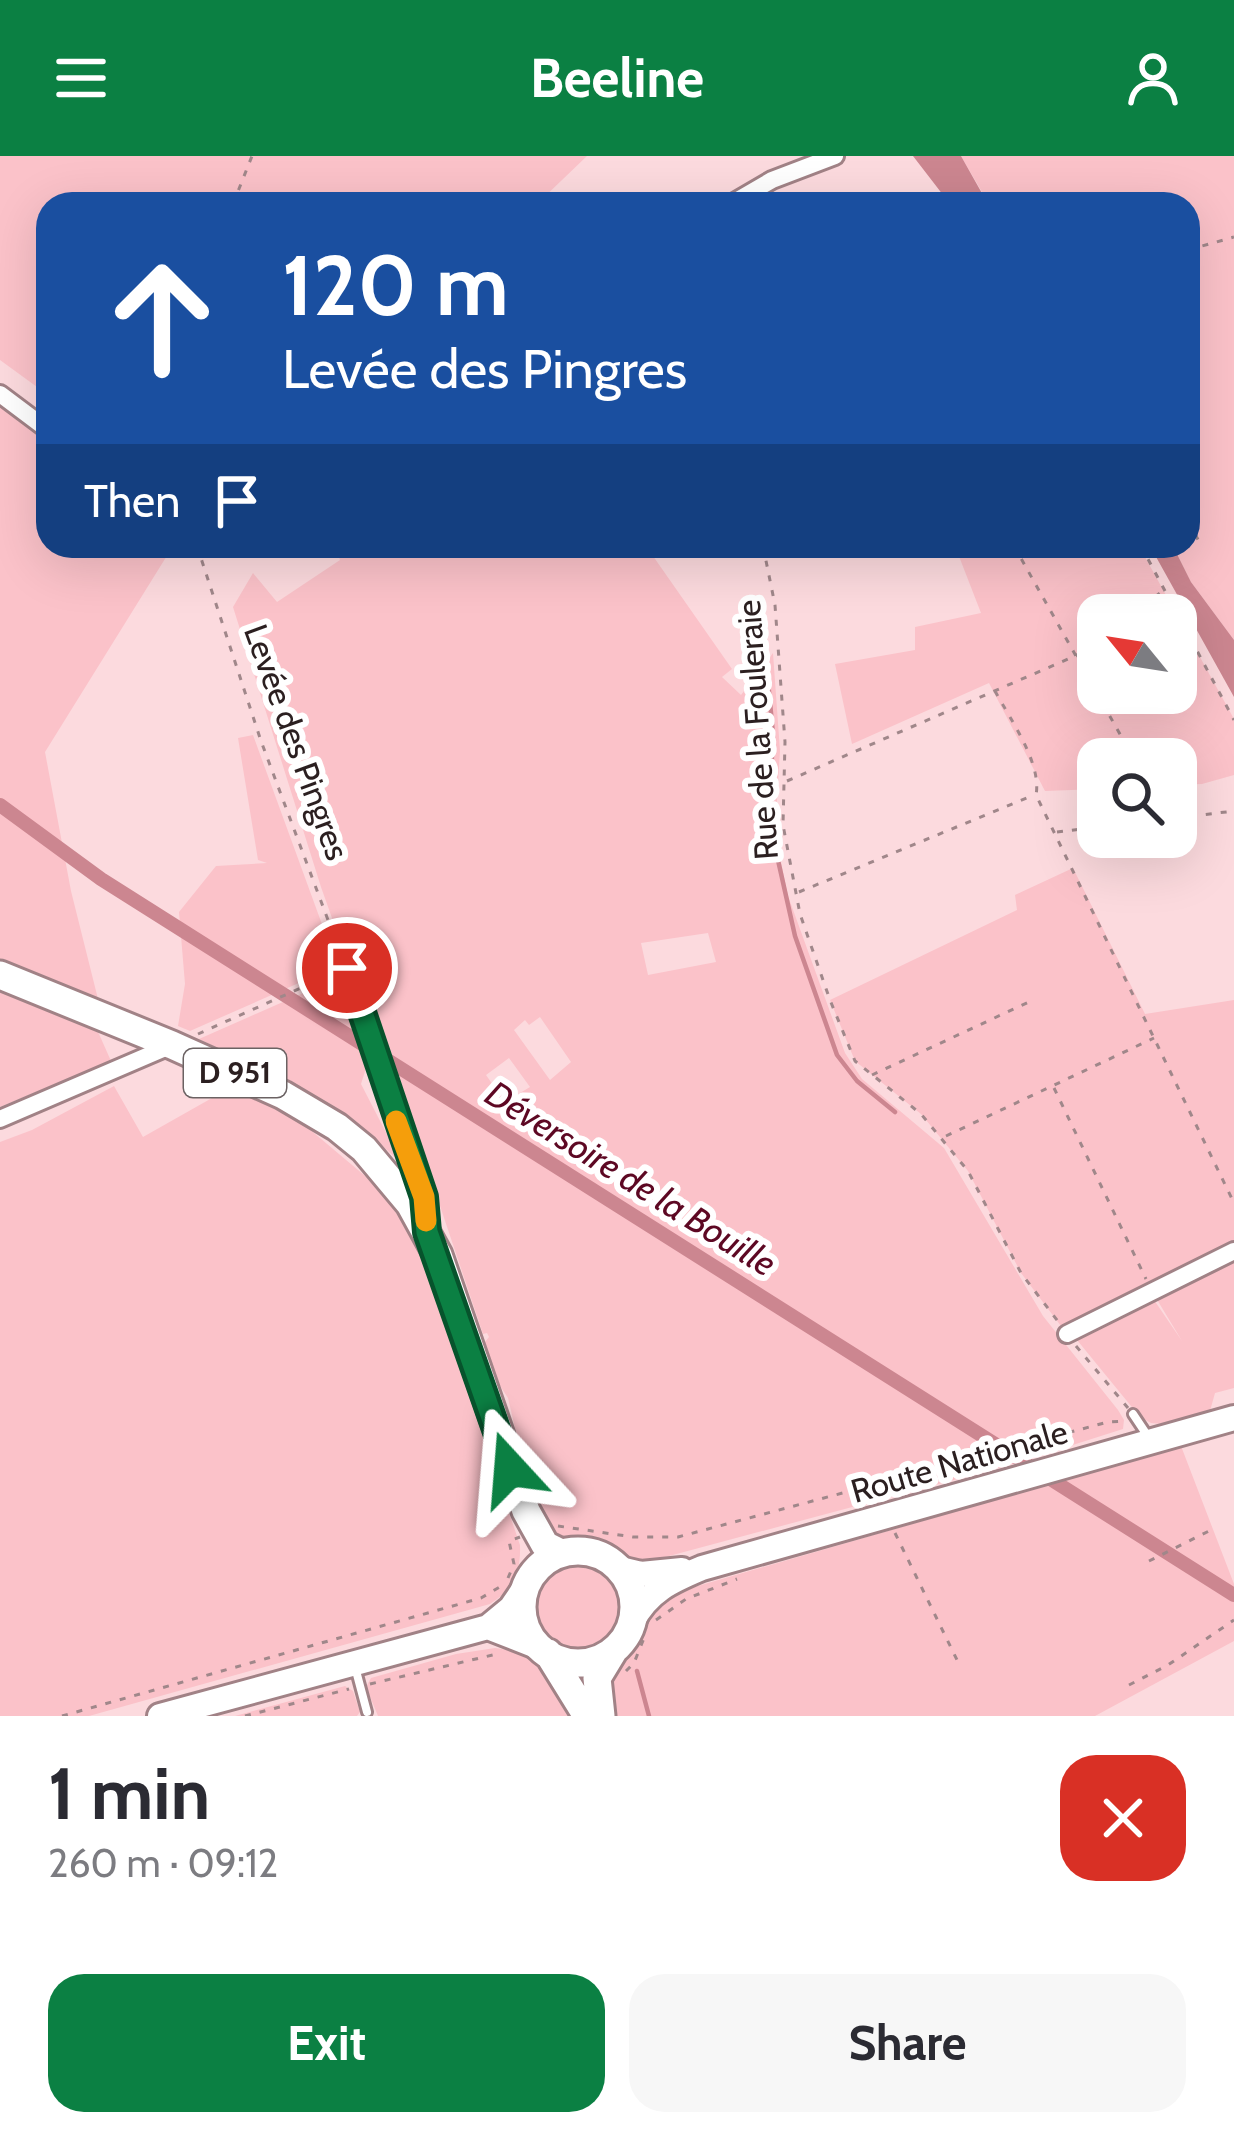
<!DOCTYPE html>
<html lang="en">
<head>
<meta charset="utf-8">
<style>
	:root { --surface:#fff; --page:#f7f7f7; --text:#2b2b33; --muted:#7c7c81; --accent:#0b8043 }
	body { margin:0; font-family:Cabin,sans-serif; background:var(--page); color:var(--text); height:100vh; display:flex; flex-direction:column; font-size:45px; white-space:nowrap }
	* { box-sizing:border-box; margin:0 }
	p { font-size:39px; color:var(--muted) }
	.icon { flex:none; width:66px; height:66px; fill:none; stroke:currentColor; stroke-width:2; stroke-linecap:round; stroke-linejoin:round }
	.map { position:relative; height:1560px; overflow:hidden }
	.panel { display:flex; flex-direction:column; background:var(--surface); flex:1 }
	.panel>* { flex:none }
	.banner { position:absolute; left:36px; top:36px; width:1164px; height:366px; border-radius:36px; box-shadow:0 12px 48px #0002; background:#1a4fa0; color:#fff; overflow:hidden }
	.needle { width:78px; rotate:300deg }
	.controls { position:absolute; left:1077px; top:438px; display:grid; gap:24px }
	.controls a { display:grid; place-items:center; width:120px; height:120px; border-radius:24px; background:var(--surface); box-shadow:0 12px 48px #0002; font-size:60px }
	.pin { position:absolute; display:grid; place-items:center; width:102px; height:102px; color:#fff; margin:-51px; border:6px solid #fff; border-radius:50%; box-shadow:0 3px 12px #0007 }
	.me { position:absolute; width:132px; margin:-66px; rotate:341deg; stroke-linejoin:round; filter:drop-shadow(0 0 9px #0008) }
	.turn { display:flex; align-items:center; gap:42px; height:252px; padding:0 48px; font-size:54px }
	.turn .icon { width:156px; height:156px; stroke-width:2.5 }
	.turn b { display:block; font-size:84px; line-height:102px }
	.then { display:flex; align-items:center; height:114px; padding:0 48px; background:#0003; gap:24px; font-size:45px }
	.round { display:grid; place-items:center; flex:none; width:126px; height:126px; border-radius:36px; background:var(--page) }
	.overview { display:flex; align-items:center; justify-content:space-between; height:204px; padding:0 48px }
	h1 { font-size:72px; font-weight:700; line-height:90px }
	.button { display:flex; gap:24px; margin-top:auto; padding:24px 48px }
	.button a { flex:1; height:138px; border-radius:36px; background:var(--accent); color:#fff; font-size:48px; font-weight:700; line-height:138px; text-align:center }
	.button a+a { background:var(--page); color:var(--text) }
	header { display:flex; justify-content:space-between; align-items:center; height:156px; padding:0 48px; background:var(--accent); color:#fff; font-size:54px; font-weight:700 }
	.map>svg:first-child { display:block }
	.green { fill:#fbc2c9; fill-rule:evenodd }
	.water { fill:#cc8690 }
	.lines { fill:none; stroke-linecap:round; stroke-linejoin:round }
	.stream { stroke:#cc8690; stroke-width:4.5 }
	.canal { stroke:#cc8690; stroke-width:14 }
	.service-casing { stroke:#a18286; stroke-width:14 }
	.minor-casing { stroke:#a18286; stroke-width:22 }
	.secondary-casing { stroke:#a18286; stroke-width:30 }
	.primary-casing { stroke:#a18286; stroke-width:33 }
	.path { stroke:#a0878a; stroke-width:3; stroke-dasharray:6 9; stroke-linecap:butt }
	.service { stroke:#fff; stroke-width:8 }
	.minor { stroke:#fff; stroke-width:16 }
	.secondary { stroke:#fff; stroke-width:24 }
	.primary { stroke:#fff; stroke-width:27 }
	.route-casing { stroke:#07532c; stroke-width:30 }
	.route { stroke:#0b8043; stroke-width:21 }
	.slow { stroke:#f59e0b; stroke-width:21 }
	.labels { text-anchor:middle; stroke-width:12; stroke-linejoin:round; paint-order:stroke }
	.shield { fill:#fff; stroke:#6b6263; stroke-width:3 }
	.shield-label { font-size:30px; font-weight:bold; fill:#2b1f20 }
	.street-label { font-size:33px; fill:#2b1f20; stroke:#fff }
	.water-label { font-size:36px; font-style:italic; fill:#5d0823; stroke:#fff }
</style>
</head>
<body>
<header><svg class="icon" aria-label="menu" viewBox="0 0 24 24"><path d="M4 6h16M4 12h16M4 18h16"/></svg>Beeline<svg class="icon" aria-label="person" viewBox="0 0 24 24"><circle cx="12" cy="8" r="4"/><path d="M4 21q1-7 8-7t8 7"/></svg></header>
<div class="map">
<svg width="1234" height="1560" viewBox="0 0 1234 1560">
	<rect width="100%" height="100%" fill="#fcdade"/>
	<path class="green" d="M0,0H587L537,48H48V239L0,204Z
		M961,0H1234V484L1191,426L1173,390H1188V48H989Z
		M0,244L48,281V390H173L45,596L71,735L99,847L0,807Z
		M335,390H646L732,513L722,521L741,539L773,497L780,595L775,677L788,740L845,897L862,923L944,992L1043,1160L1118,1254L1124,1264L1123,1273L1013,1308L643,1407C626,1407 618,1396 603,1390C588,1384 575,1385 560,1384L547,1372L522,1302L508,1242L495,1222L485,1186L489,1181L487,1177L483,1178L433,1029L417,1002L401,1004L403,1009C344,951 272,919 199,883L335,823L345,830L367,909L361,928L394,992L411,985L321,731L233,451L253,417L277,446L340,404ZM708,777L716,806L648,819L641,787ZM540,861L571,906L550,924L514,874L525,864L529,869ZM509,902L530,931L505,946L486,919Z
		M955,390H1139L1234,563V619L1202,628L1176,629V603H1098V633L1045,635L989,527L852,588L835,508L915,494V471L981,457ZM1098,459H1176V537H1098Z
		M253,579L335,804L326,815L190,875L178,870L185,828L179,756L216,710L267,707L258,704L238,582Z
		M1073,712L1145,858L1234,844V1232L1215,1237L1210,1255L1162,1268L1151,1267L1140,1261L1077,1184V1178L1152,1141L1182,1185L1153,1137L1067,1178L1021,1117L968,1015L921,958L855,905L830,844L1017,754L1015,739Z
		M0,833L95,869L111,905L0,951Z
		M235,929L295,961L402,1051L440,1131L462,1219L520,1389C521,1418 513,1433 490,1448L89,1560H0V986L32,974L114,930L143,981Z
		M1181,1290L1234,1428V1485L1095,1560H609L607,1515L637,1486L649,1458L677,1436Z
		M535 1451a43 43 0 1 1 86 0a43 43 0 1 1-86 0Z
		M495,1492C540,1497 555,1523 574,1560H378L366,1531L371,1522L456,1498Z
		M345,1530L353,1535L360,1556L357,1560H235Z"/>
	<path class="water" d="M913,0H961L988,48H950Z
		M1150,390H1173L1191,426L1234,484V541Z"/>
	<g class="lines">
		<path class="stream" d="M766,504L773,578L769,664L795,780L837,899L857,925L895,956
			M637,1515L649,1560"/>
		<path class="canal" d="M0,649L101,723L1234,1439"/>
		<defs>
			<path id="service" d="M1133,1258L1147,1279
				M355,1511L367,1556"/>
			<path id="minor" d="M731,48L772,24L835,0
				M0,238L48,274
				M347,812L424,1041L426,1069
				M0,963L170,890
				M1067,1178L1234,1095"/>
			<path id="secondary" d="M620,1413L641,1418L682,1414
				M632,1466C648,1435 671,1425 702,1412L1234,1262
				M488,1471L539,1491
				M160,1560L488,1471L511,1452L526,1430"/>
			<path id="primary" d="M0,819L172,889L283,939L337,971L364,993L410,1048L438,1099L526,1355L545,1389L561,1397
				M522 1451a56 56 0 1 1 112 0a56 56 0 1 1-112 0Z
				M548,1497L587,1560
				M601,1560L597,1522L614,1494"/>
		</defs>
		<use href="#service" class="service-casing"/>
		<use href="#minor" class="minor-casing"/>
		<use href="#secondary" class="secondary-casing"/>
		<use href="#primary" class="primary-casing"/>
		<path class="path" d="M233,48L252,0
			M1188,94L1234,81
			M1188,365L1202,391
			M197,390L261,585L340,796
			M763,390L775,449L785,586L783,669L800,758L830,844L855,905L921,958L968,1015L1021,1117L1060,1168
			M1014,390L1134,603
			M1141,390L1234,564
			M1131,459L1164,434
			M1077,499L1098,483
			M995,535C1010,563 1042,607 1036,639L1234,1047
			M787,625L1075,500L1098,496
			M1176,662L1234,655
			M1057,676L1098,671
			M799,736L1034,639
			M198,878L332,818
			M872,919L1033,844
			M1054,932L1146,1123
			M946,980L1154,882
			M1076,1190L1128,1252
			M558,1370L633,1381H678L1108,1266L1126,1265
			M895,1377L959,1508
			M1149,1405L1213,1373
			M508,1422L514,1408L509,1385L520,1381
			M656,1464L686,1443L737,1423
			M626,1515L634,1507L644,1482
			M370,1528L501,1497
			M1129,1529L1168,1509L1234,1464
			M62,1560L481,1442L503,1429
			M245,1560L349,1533"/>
		<use href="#service" class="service"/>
		<use href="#minor" class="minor"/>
		<use href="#secondary" class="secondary"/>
		<use href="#primary" class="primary"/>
	</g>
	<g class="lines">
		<defs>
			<path id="route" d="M347,812L424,1041L427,1076L510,1313"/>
		</defs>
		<use href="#route" class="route-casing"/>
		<use href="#route" class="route"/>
		<path class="slow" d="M396,965L424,1041L426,1065"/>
	</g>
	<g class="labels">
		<rect class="shield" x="184" y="893" width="102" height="48" rx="9"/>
		<g class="shield-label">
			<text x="235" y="927">D 951</text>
		</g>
		<g class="street-label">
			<text transform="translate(757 574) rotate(-94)" y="12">Rue de la Fouleraie</text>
			<text transform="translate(297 586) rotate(70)" y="12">Levée des Pingres</text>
			<text transform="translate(959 1305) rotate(-16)" y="12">Route Nationale</text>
		</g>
		<g class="water-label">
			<text transform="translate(631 1022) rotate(32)" y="13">Déversoire de la Bouille</text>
		</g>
	</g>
</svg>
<div class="controls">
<a><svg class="needle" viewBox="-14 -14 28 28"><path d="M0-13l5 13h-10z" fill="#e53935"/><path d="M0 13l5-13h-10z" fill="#7c7c81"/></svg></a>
<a><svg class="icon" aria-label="search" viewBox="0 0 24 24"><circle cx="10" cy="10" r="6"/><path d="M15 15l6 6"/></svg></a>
</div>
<div class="pin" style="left:347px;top:812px;background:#d93025"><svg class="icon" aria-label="arrive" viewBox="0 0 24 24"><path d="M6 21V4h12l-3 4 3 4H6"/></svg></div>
<svg class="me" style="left:510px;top:1313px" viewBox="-20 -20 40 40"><path d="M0-17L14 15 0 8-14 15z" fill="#0b8043" stroke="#fff" stroke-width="4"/></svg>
<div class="banner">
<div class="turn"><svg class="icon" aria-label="ahead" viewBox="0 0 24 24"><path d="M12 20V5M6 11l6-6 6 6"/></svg><div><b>120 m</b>Levée des Pingres</div></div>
<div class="then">Then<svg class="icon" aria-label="arrive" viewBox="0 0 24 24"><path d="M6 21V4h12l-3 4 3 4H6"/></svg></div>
</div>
</div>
<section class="panel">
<div class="overview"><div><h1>1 min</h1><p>260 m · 09:12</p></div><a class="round" style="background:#d93025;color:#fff"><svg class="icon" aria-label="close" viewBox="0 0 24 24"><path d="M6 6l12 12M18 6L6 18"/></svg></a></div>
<div class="button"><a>Exit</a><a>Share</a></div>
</section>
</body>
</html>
